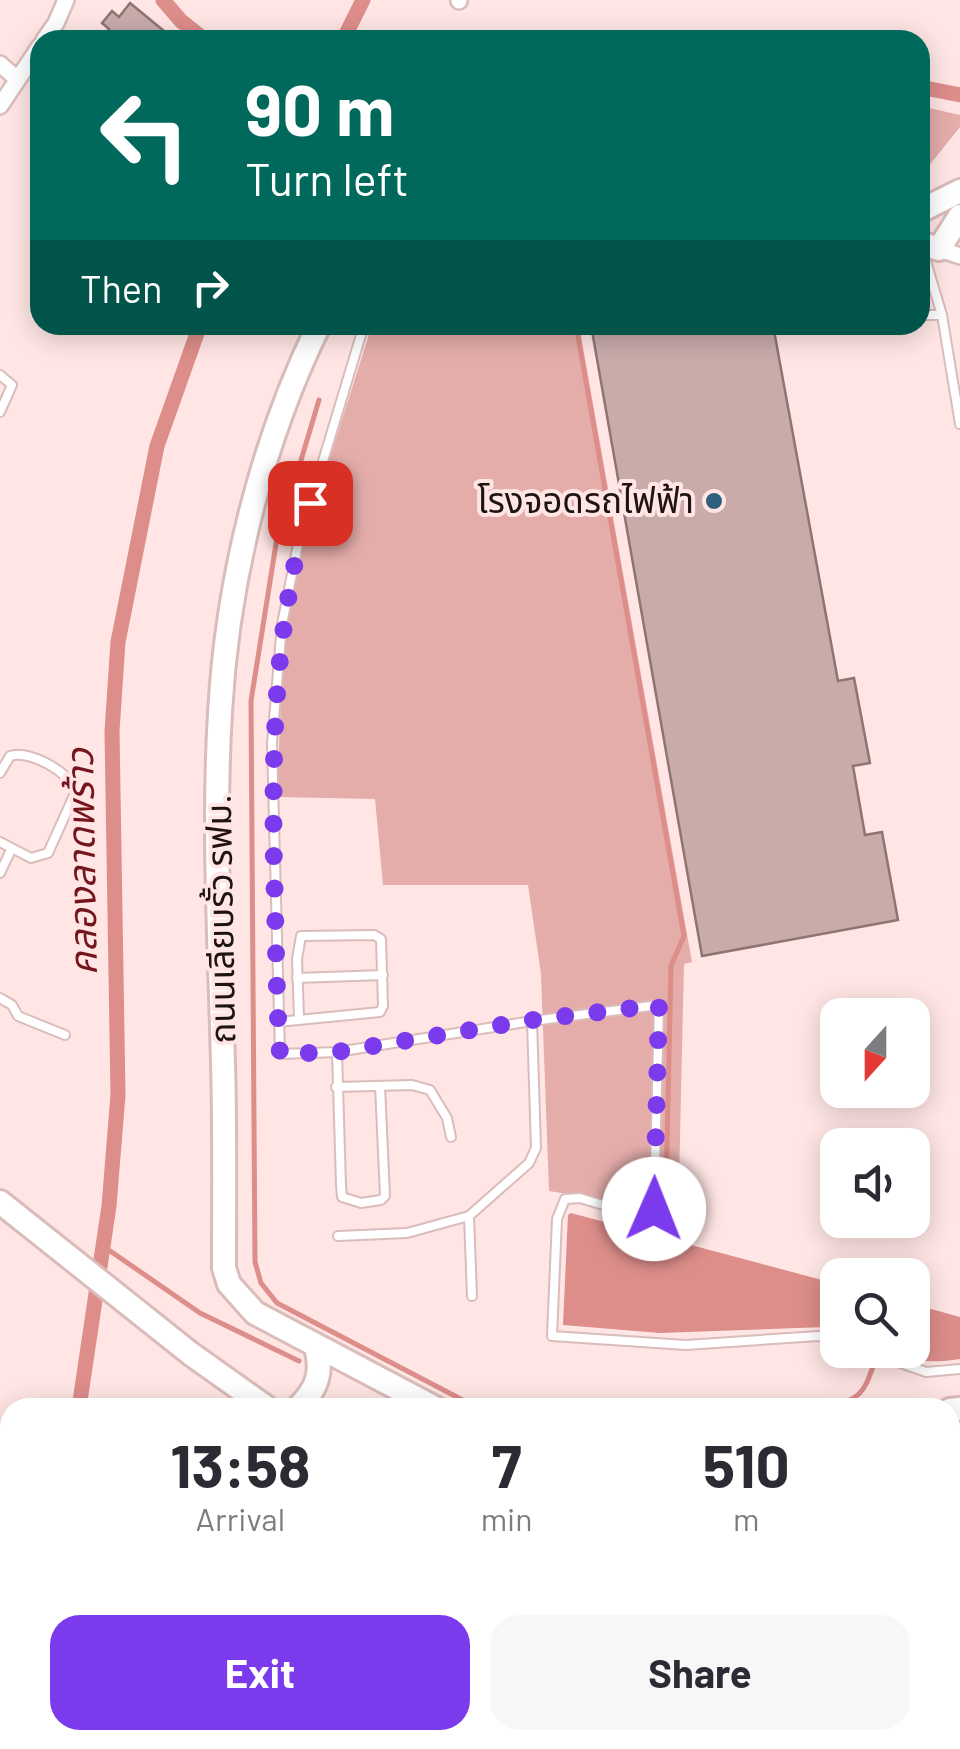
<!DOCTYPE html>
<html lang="en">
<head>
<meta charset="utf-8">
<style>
	:root { --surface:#fff; --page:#f7f7f7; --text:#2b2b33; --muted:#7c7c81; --accent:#7c3aed }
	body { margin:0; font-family:Barlow,"Noto Sans Thai",sans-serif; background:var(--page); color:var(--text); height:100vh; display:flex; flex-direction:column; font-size:38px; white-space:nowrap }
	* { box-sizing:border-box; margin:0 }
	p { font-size:32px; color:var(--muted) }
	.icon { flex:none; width:55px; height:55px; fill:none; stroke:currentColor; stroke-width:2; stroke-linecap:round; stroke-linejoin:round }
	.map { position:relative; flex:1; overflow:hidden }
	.sheet { position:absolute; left:0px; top:1398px; width:960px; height:352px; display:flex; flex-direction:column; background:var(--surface); border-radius:30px 30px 0 0; box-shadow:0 5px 25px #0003 }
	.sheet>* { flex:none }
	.hud { position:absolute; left:30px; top:30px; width:900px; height:305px; border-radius:30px; box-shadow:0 5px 25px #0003; background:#00695c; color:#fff; overflow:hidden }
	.needle { width:65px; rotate:201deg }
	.controls { position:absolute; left:820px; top:998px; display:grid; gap:20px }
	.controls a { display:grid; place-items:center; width:110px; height:110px; border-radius:20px; background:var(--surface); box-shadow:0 5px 25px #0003; font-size:50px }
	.pin { position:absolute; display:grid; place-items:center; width:85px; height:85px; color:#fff; margin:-42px; border-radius:20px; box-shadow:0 5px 15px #0006 }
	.me { position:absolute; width:110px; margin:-55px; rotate:1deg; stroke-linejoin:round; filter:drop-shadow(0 0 8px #0008) }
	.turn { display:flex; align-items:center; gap:35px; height:210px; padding:0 50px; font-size:45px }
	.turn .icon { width:130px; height:130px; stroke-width:2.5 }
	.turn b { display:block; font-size:70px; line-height:85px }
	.then { display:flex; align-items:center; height:95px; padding:0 50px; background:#0003; gap:20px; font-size:38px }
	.eta { display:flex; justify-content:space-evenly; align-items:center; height:170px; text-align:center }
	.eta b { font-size:60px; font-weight:700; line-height:70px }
	.action { display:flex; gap:20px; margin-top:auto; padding:20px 50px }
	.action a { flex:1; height:115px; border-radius:30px; background:var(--accent); color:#fff; font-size:40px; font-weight:700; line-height:115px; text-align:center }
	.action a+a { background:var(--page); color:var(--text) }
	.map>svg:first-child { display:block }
	.green { fill:#e4adaa }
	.water { fill:#dd8d8a }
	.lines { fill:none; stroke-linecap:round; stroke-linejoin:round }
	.stream { stroke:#dd8d8a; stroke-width:5 }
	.canal { stroke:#dd8d8a; stroke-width:15 }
	.building { fill:#c9abaa; stroke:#8f7472; stroke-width:2.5 }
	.lane-casing { stroke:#dabcba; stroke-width:12 }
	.street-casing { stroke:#dabcba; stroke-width:20 }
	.secondary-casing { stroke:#dabcba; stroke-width:28 }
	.lane { stroke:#fff; stroke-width:8 }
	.street { stroke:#fff; stroke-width:15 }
	.secondary { stroke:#fff; stroke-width:22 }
	.route { stroke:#7c3aed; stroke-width:18; stroke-dasharray:0 32.4 }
	.poi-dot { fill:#2e607e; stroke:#ffe6e4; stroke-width:4 }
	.labels { text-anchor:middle; stroke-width:8; stroke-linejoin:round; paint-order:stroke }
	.poi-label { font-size:35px; fill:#1d1312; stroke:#ffe6e4; text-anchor:end }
	.street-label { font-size:35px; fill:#1d1312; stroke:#ffe6e4 }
	.water-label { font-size:38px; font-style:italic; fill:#74151e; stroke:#ffe6e4 }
</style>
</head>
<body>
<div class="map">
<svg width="960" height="1749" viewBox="0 0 960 1749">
	<rect width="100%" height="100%" fill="#ffe6e4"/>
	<path class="green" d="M920,106L960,115V127L920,177Z
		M372,325L391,328L579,325L692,962L684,964L678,1225L662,1209L549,1191L541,974L528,885H383L375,799L277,797L284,625L302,546Z"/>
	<path class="water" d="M571,1213L837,1284V1332L826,1327L660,1333L563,1325L568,1215Z
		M913,1304L960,1317V1359C930,1364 912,1361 884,1350H912Z"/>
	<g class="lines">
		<path class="stream" d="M576,325L684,936L671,966L665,1238
			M319,400L276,544L251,701L255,1262L261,1283L277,1303L478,1408
			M103,1246L200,1313L299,1361
			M825,1408C868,1398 864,1389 879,1350
			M950,1647L960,1652"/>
		<path class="canal" d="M163,0L181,21L205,40
			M343,40L363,0
			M920,87L960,95
			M79,1408L109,1206L118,1095L112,731L118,642L157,446L200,325
			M4,1749L10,1723"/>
	</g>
	<path class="building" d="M130,3L175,40H100L109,29L102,23L112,11L119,17Z
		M591,325H773L838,681L854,678L870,763L853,766L865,835L882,832L898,920L702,956Z"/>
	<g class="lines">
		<defs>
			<path id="lane" d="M922,248L942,315
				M920,315H942L960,424
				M364,325L298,544L282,624L272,743L280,1054L337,1052L532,1021L659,1005L654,1209L640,1216L580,1198L565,1199L557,1219L552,1336L686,1345L818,1336L838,1339
				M0,375L12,385L0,412
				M0,773L10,756C28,749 70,772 76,791L48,853L31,858L0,842
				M0,873L12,848
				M297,978L383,975
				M0,998L12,1005L18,1016L65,1035
				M278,1022L380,1012L383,1006L381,939L374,935L301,936L297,959L299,1018
				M337,1052L341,1185L342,1197L361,1203L381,1200L385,1196L380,1086
				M336,1087L412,1085L430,1090L447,1118L451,1137
				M469,1216L472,1296
				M338,1236L407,1233L469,1216L529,1163L536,1148L532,1021
				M864,1350L926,1372L960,1369
				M793,1749L797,1740"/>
			<path id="street" d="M459,1V0
				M44,40L56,23L66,0
				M0,64L16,78
				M0,106L40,46
				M939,249L960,256
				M0,1519L10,1525
				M239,1740L262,1749
				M202,1749L205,1740
				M752,1749L756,1740"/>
			<path id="secondary" d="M920,211L960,191
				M920,243L939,249L960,216
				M319,325C261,443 227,582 220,713C213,829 220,946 223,1063C225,1131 224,1200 224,1268L229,1284L255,1313L435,1408
				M0,1202L191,1354L267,1408
				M298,1408C317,1389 323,1373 316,1347
				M950,1410L960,1409
				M950,1733L960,1738"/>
		</defs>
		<use href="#lane" class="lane-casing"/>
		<use href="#street" class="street-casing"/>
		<use href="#secondary" class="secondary-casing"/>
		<use href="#lane" class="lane"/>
		<use href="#street" class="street"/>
		<use href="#secondary" class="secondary"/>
	</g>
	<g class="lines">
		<path class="route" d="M310,503C274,626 272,742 274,869C276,931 276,993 280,1054L336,1052L532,1020L659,1005L654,1209"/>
	</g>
	<circle class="poi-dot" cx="714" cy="501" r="10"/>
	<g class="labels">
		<g class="poi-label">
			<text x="694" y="513">โรงจอดรถไฟฟ้า</text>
		</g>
		<g class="street-label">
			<text transform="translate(221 919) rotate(-91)" y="12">ถนนเลียบรั้ว รฟม.</text>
		</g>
		<g class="water-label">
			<text transform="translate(82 862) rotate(-91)" y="13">คลองลาดพร้าว</text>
		</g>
	</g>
</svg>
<div class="controls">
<a><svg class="needle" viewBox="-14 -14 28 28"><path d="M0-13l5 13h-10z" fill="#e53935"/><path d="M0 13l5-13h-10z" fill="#7c7c81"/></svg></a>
<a><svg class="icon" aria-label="sound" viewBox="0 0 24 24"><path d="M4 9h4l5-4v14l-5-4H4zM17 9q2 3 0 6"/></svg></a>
<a><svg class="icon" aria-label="search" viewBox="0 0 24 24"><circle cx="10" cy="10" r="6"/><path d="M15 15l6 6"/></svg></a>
</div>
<div class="pin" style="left:310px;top:503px;background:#d93025"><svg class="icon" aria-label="arrive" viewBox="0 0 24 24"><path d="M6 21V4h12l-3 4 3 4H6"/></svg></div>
<svg class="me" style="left:654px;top:1209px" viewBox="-20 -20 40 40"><circle r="19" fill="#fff"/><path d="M0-13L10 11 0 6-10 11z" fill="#7c3aed"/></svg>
<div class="hud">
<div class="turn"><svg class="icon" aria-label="left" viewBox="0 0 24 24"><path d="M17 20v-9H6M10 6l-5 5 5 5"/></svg><div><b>90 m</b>Turn left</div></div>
<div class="then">Then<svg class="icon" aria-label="right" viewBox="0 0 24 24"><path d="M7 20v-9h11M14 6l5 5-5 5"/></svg></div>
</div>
<section class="sheet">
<div class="eta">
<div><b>13:58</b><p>Arrival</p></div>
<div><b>7</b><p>min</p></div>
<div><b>510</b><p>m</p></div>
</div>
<div class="action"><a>Exit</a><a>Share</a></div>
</section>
</div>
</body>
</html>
